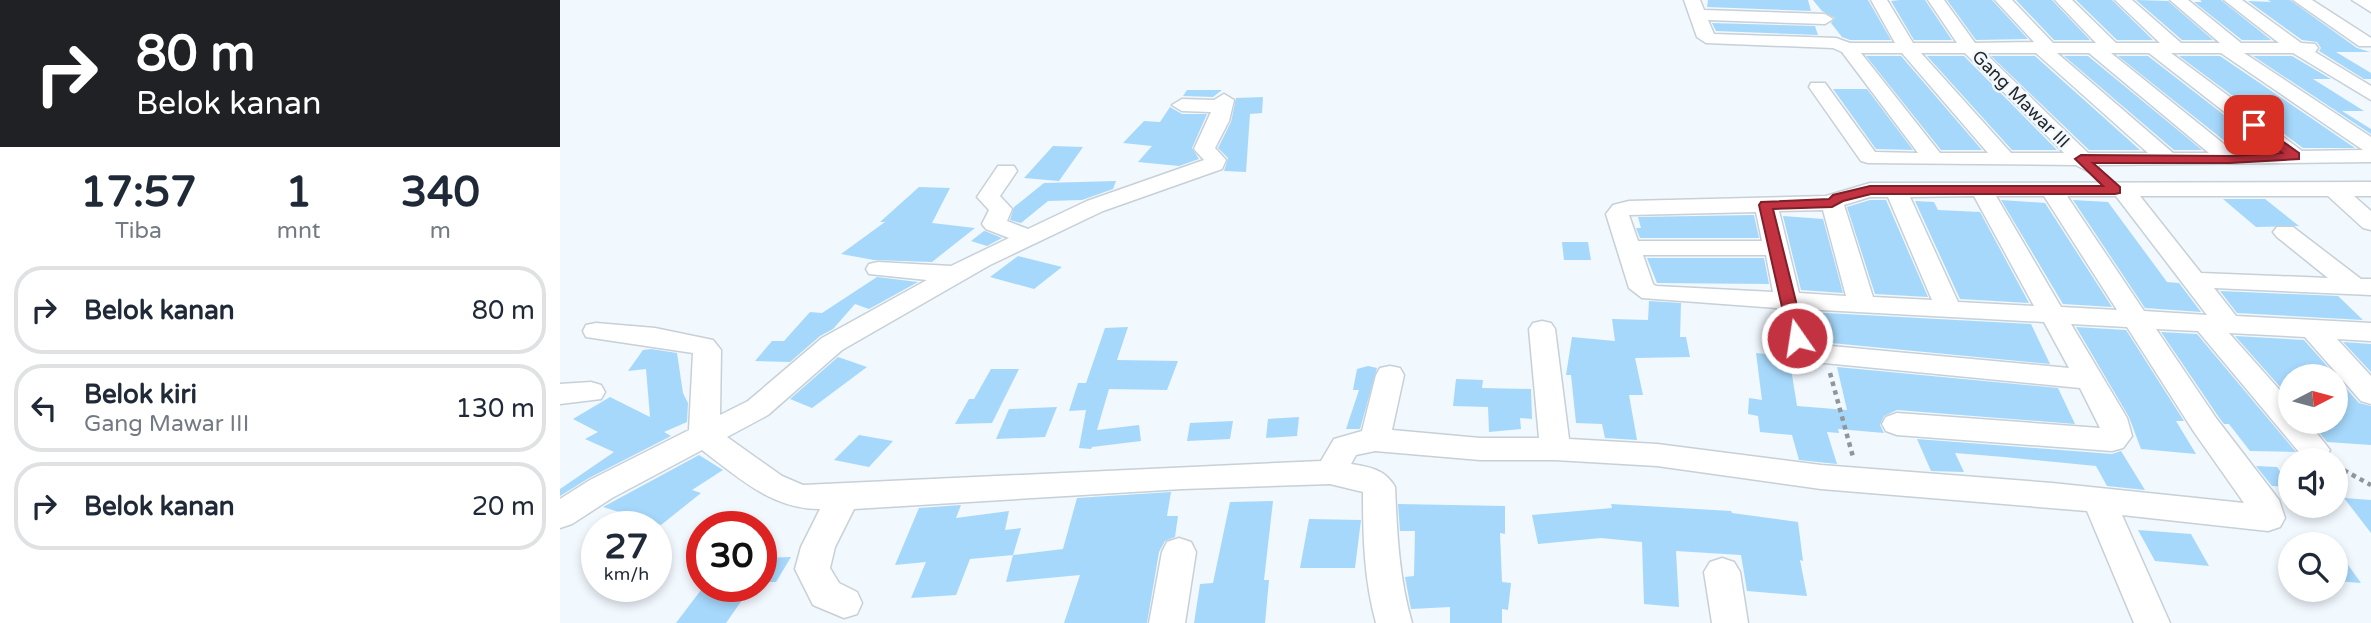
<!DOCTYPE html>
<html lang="id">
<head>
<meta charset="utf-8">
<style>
	:root { --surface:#fff; --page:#f6f6f7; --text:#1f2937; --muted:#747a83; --line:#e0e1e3 }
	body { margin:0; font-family:"Varela Round",sans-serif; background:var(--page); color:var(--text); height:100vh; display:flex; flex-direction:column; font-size:26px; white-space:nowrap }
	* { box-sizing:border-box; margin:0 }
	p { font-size:23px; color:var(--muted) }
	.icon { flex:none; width:38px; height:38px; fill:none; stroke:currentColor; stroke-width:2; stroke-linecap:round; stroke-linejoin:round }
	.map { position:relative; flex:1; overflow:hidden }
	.sheet { display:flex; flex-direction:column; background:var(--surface); width:560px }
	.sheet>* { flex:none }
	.banner { background:#202124; color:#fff; overflow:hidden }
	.needle { width:46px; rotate:84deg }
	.tools { position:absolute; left:1718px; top:364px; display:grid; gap:14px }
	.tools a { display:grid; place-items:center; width:70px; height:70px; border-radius:50%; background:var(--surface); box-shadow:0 4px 10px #0003; font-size:35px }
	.speed { position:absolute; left:21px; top:511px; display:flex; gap:14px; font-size:35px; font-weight:700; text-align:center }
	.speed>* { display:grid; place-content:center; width:91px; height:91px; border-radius:50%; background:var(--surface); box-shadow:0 4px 10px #0003; line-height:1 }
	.speed small { font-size:18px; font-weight:400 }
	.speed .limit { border:10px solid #d22; background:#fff; color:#111 }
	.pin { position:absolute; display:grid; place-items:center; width:60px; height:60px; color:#fff; margin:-30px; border-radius:14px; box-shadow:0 4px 10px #0006 }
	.me { position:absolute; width:77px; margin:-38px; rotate:347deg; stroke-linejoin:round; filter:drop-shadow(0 0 5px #0008) }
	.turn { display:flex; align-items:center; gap:24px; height:147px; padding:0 21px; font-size:32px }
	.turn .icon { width:91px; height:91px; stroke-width:2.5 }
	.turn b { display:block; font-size:49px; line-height:60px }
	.eta { display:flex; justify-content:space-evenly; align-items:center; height:119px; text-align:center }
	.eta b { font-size:42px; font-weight:700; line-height:49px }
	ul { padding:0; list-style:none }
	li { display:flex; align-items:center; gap:21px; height:88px; margin:0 14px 10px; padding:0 7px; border:4px solid var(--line); border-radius:28px }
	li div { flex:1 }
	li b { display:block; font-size:26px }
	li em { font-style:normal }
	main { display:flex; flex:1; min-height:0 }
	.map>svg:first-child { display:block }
	.building { fill:#a6d8fb }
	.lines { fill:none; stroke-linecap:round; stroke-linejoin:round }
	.minor-casing { stroke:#c7d0d7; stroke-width:3 }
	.path { stroke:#91969b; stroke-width:4.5; stroke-dasharray:4.5 4.5; stroke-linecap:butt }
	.minor { fill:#fff; fill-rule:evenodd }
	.route { fill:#c23240; stroke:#7e202a; stroke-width:2 }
	.labels { text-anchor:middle; stroke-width:5; stroke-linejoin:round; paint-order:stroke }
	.far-street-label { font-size:18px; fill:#26292c; stroke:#f1f8fe }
</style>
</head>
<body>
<main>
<section class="sheet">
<div class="banner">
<div class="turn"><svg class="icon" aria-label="right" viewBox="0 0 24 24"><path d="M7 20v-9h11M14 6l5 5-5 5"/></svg><div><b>80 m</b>Belok kanan</div></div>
</div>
<div class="eta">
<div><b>17:57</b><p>Tiba</p></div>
<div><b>1</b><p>mnt</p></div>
<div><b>340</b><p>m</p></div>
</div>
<ul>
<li><svg class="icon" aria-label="right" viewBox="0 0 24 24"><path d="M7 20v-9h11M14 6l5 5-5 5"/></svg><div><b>Belok kanan</b></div><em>80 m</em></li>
<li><svg class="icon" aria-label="left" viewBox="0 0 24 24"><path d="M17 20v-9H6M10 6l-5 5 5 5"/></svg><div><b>Belok kiri</b><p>Gang Mawar III</p></div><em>130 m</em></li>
<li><svg class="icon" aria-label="right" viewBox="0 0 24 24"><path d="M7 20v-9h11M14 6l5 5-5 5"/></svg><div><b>Belok kanan</b></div><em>20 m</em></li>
</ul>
</section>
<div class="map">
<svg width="1811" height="623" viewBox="0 0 1811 623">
	<rect width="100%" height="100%" fill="#f1f8fe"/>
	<path class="building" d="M1148,0H1248L1251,11L1147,7Z
		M1253,0H1308L1331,40H1290L1282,37L1271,23L1275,18L1262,11Z
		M1340,0H1365L1392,40H1354L1331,1Z
		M1387,0H1432L1468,39L1416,40Z
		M1456,0H1492L1530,40H1494Z
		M1516,0H1552L1593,40H1557Z
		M1576,0L1608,1L1653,40H1622Z
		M1640,0H1661L1711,40H1682L1634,2H1642Z
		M1708,0H1730L1797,48L1810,52H1776L1811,73V79H1804L1759,51L1761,48L1757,42L1742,40L1688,1L1711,2Z
		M1152,23L1255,26L1258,35L1156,31Z
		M1306,56H1341L1422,150H1381Z
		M1367,56H1404L1497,150H1452Z
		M1431,56H1475L1580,150H1529Z
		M1504,56H1528L1642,150H1614Z
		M1558,56H1588L1708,149L1676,150Z
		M1619,56H1660L1795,148H1743Z
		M1693,56H1732L1771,79H1753L1804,111H1782L1811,129V134Z
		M1273,89H1307L1353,150L1316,149Z
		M627,90H662L653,97L623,96Z
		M703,97L702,113L690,114L686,172L664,171L668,158L658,148L671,122L676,98Z
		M610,107L622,114H647L632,148L639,159L619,166L578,162L592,146L563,143L584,121L600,122Z
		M493,146L523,147L499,181L464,178Z
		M556,181L553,189L522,200L488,201L461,223L450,220L454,207L484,183Z
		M359,187L390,188L372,223L415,228L372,262L314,260L281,254L325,222H320Z
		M1663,199H1705L1739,226L1696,227Z
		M1310,200H1326L1368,297L1315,294L1287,207Z
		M1441,200L1485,203L1552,307L1503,304Z
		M1513,200L1548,202L1607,282L1619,283L1641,312L1585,308Z
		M1355,201L1374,202L1378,210L1420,212L1469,303L1400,299Z
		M1194,215L1199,238H1080L1076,228H1081L1078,217Z
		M1223,216L1263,219L1283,293L1241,290Z
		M424,231H425L442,238L427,246L411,241Z
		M1002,242H1028L1031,260H1004Z
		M458,256L502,267L474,289L430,277Z
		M1087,258H1204L1209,284L1097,283Z
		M317,277L358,282L309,309L295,304L273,329L260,336L230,362L195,361L212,341H224L250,312L262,313Z
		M1660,291L1778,296L1803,320L1677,313Z
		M1089,301L1121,303L1120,337H1126L1130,357L1075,358L1083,395H1069L1077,440L1045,438L1042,424L1016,423L1011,375H1006L1012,337L1055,341L1052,319L1088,320Z
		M1247,312L1471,324L1490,364L1261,342L1253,336Z
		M568,327L557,360L618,361L607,390L549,389L537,430L579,425L581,441L532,447L531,449L519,448L526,410L509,411L518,383H526L545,328Z
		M1516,327L1566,330L1624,421H1616L1636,454L1581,449L1569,417Z
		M1601,332L1637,334L1736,452L1690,451L1669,424H1664L1658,416Z
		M1675,336L1744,340L1776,376H1731V399Z
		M1783,342L1811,344V372Z
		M91,349L117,353L123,393L128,403L127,422L104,432L111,436L29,478L0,496V489L54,452L25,439L38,432L13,419L50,397L90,417L86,369L68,371L83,350Z
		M1196,353L1229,356L1237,406L1287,410L1277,367L1498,388L1515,424L1337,410L1324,416L1320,425L1324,433L1278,429L1279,433L1267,432L1277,464L1239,460L1232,435L1200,432L1198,416L1188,414L1189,398L1202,400Z
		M278,357L307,367L252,408L230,399Z
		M808,366L817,368L800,429H786L799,390H793L797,369Z
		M431,369H459L432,423L395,424L409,399H414Z
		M1776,377L1799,403L1811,406V445L1767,442L1751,422H1776Z
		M896,379L923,380L922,388L971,389L972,419L960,418L961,429L929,432L928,407L893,406Z
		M497,407L485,437L436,439L449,409Z
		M739,417L737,436L706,438L708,419Z
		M673,421L670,439L627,441L630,423Z
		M299,435L333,441L309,467L274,460Z
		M1357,439L1552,454L1561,451L1585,490L1547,486L1536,466L1444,457L1395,453L1404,472L1371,471Z
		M139,455L163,470L132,490L141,493L101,525L43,507Z
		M1696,466L1717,467L1731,487L1712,486Z
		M611,492L607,516H618L615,537L605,541L599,552L587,623H504L520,575L446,582L453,555L503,549L517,498Z
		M1784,498L1811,500V533Z
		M713,501L704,580H709L705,623H634L640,584L653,583L670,502Z
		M838,504L945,506V534L940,533L942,582L951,583L948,610L942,609V623H890V607L851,609L845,577L854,576L855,531H840Z
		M1051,504L1171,511L1172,513L1238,522L1243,561L1240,560L1247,596L1187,591L1181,555L1116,551L1119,607L1084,604L1082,542L1041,538L978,544L972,515L1052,508Z
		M401,505L396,518L449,511L445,530L461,528L453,555L410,559L396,595L351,598L366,562L335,565L359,508Z
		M749,519L801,520L795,568H740Z
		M1578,530L1631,534L1649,566L1595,561Z
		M1776,548L1801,583L1776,581Z
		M231,557L216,582H201V558Z
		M144,586H192L166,623H116Z"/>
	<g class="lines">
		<defs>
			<path id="minor" d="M1124,0H1140L1144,10L1265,14L1273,19L1265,24L1148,20L1154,34L1276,38L1290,43H1335L1311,0H1327L1353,43H1397L1368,0H1384L1415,43L1474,42L1435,0H1452L1493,43H1536L1495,0H1512L1556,43H1600L1555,0H1572L1621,43H1660L1610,0H1628L1681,43H1719L1664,0H1682L1741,43L1755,44L1758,48L1755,52L1811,86V100L1733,53H1684L1811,137V162L1539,165L1537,171L1529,172L1516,165L1308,163L1301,161L1249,87L1251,83H1265L1315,152L1358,153L1282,52L1273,48L1146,43L1137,37ZM1301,53H1342L1428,153H1380ZM1361,53H1405L1504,153H1451ZM1425,53H1476L1588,153H1528ZM1497,53H1529L1649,153H1613ZM1551,53H1589L1716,152L1675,153ZM1611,53H1661L1803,150L1742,151Z
				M1733,0H1752L1811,38V46H1799Z
				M1792,0H1811V12Z
				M664,94L674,100L669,121L655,148L666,160L662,169L543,211L430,265L282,350L208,415L167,437L222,476L243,485L761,461L774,439L802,431L816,375L820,368L830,366L840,368L844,375L832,430L920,438H979L969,329L973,323L982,321L991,323L995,329L1009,439L1097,444L1261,465L1492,483L1684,503L1634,432L1567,327L1511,324L1567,418L1572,436L1563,448L1552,451L1337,435L1326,431L1322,424L1326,417L1337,413L1540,428L1520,388L1254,362C1225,354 1222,334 1217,308L1082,298L1069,288L1046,214L1053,205L1069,201L1266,196L1310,183L1811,182V196H1794L1811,211V230L1803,228L1768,196H1580L1641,273L1768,278L1717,237L1713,232L1717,227H1733L1801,279H1811V295L1654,288L1676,316L1811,323V341L1777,339L1811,376V404L1801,401L1745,337L1669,333L1731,403V422H1748L1770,450L1766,458L1758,460L1744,458L1638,331L1596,329L1656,418L1719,500L1725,518L1720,527L1708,531L1562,515L1610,623H1574L1527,511L1261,489L1097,466L995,460H920L815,451L796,455L791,464C809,467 825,469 835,487C837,534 839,578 852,623H816C804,579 803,537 803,492L770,484L622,489L294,509L275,547L270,568L279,583L297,592L302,603L297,614L284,618L253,605L235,569L241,547L260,509C212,509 179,478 142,450L52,498L12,524L0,528V499L30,480L129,430L133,353L26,337L23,331L26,325L36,323L95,328L153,340L161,350L160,415L188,401L262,338L367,280L309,274L306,269L309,264L318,262L391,266L449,238L426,229L422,224L429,210L417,197L438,166H454L457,171L440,196L452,209L447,221L468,229L527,201L644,160L634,149L651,112L622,111L612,105L622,99L654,100ZM1414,196L1474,306L1398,302L1350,197ZM1436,196H1484L1557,310L1501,307ZM1507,196H1556L1647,315L1584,311ZM1310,197H1328L1372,300L1313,297L1284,205ZM1263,210L1286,296L1239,293L1219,211ZM1196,212L1202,241H1078L1069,215ZM1083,255H1206L1213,292L1096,286L1093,284ZM1243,309L1484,322L1509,368L1260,345L1251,338Z
				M31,382L41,385L45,392L41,399L0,404V384Z
				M619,538L631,542L636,552L625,623H589L602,552L607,542Z
				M1162,558L1174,562L1180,572L1188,623H1152L1144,572L1150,562Z"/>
		</defs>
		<use href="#minor" class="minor-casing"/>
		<path class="path" d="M1270,373L1293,457
			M1776,466L1811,485"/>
		<use href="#minor" class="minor"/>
	</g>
	<path class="route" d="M1694,121L1739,153V159L1670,163H1533L1560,187V193L1555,194H1311L1283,201L1272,207L1213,209L1245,338L1237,343L1229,338L1199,205L1201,202L1269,199L1273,195L1310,186H1543L1515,159L1521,155L1670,156L1722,153L1690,128L1688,125Z"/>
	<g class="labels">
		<g class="far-street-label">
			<text transform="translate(1461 99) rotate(45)" y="6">Gang Mawar III</text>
		</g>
	</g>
</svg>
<div class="tools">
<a><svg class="needle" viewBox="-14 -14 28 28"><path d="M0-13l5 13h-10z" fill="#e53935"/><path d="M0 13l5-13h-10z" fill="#747a83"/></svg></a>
<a><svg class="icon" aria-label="sound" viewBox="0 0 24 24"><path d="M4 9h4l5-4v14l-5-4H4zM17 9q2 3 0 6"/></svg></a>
<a><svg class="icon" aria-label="search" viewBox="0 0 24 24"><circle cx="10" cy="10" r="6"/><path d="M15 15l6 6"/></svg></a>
</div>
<div class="speed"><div>27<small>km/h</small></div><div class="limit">30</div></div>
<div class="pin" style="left:1694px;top:125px;background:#d93025"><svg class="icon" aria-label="arrive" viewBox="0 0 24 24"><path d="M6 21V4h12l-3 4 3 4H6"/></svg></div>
<svg class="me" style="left:1237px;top:338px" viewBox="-20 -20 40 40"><circle r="17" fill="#c23240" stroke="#fff" stroke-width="3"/><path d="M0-11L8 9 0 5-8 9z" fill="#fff"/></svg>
</div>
</main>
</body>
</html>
